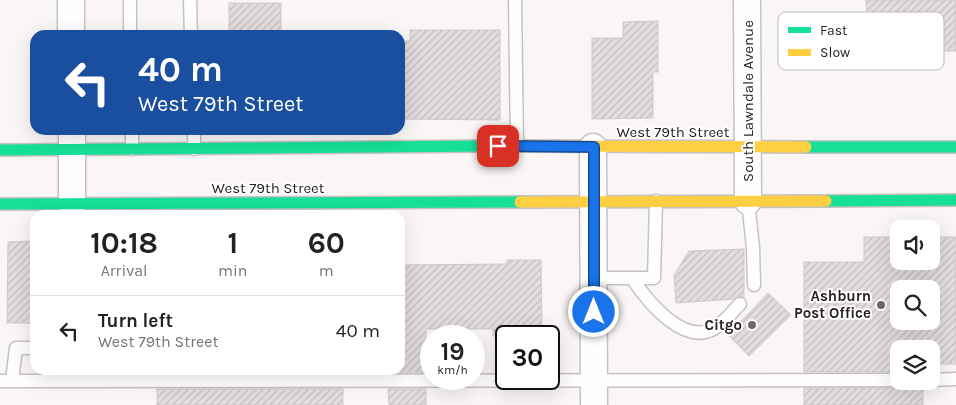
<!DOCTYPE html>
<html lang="en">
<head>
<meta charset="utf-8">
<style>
	:root { --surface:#fff; --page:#f6f6f6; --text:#222; --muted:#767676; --line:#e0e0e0 }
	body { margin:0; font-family:Karla,sans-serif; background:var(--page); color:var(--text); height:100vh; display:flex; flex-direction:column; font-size:19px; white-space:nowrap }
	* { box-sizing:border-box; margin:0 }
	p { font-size:16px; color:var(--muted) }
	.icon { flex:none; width:28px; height:28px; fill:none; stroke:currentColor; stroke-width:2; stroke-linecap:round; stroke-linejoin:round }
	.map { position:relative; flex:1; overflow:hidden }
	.side { position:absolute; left:30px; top:210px; width:375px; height:165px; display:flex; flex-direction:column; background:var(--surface); border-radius:15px; box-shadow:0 5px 20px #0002 }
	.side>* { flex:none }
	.guide { position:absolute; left:30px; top:30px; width:375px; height:105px; border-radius:15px; box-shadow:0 5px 20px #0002; background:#1a4fa0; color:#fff; overflow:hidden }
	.fabs { position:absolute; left:890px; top:220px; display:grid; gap:10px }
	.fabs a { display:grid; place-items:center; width:50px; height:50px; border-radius:10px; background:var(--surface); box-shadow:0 5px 20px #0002; font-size:25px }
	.speed { position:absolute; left:420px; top:325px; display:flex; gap:10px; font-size:25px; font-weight:700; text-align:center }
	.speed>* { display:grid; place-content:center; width:65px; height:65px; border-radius:50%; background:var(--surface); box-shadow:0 5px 20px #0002; line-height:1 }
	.speed small { font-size:12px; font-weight:400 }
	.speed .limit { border:2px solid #111; border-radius:8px; background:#fff; color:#111 }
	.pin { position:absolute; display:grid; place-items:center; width:42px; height:42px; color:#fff; margin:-21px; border-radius:10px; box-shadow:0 2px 8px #0006 }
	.me { position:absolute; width:55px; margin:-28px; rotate:0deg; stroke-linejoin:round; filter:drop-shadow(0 0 4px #0008) }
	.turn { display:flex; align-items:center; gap:18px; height:105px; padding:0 25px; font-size:22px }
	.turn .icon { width:65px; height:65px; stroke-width:2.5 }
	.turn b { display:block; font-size:35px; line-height:42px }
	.eta { display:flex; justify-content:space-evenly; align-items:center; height:85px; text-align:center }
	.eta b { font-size:30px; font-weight:700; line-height:35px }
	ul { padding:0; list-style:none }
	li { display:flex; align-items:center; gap:15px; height:70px; padding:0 25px; border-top:1px solid var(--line) }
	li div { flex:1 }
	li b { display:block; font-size:19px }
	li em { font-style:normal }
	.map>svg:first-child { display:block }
	.building { fill:url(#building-hatch); stroke:#cdc8c9; fill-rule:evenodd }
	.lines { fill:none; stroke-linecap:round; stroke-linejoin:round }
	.lane-casing { stroke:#c7c1c1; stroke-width:15 }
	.street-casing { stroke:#c7c1c1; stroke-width:29 }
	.fast-casing { stroke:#c7c1c1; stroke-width:14 }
	.slow-casing { stroke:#c7c1c1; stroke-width:14 }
	.lane { stroke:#fefefe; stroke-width:12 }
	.street { stroke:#fefefe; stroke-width:26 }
	.fast { stroke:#16e098; stroke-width:11 }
	.slow { stroke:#ffcf43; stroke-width:11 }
	.route-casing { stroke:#114b97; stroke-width:12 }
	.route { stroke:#1a73e8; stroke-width:9 }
	.poi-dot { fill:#706969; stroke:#fff; stroke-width:2 }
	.labels { text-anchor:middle; stroke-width:4; stroke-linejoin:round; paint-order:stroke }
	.street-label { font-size:15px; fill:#251d1d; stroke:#fff }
	.poi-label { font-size:15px; font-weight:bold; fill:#251d1d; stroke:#fff; text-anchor:end }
	.key { fill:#fff; stroke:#bebbbb; stroke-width:1 }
	.key-label { font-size:14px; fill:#251d1d }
</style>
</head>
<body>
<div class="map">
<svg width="956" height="405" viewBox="0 0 956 405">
	<defs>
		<pattern id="building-hatch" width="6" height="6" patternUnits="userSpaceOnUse" patternTransform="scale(1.25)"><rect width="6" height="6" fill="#e3ddde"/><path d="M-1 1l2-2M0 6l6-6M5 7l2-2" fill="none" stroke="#c3bdbe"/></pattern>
	</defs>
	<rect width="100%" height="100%" fill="#fbf6f6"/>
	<path class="building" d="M866,0H956V51H895L867,22Z
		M229,3H281V33H229Z
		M658,21V72H653V118L592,119V38H623V22Z
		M410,30H500V120L400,119V41H410Z
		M864,237H899V261H931V237H956V364H931V349H899V372H804V262H864ZM899,289H931V321H899Z
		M35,241V323H7L8,242Z
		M744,249V297L738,296L734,299L676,303L674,275L689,251Z
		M507,260H541L542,336H493V329H426V372H388V370H400V265L507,264Z
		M768,293L791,315L749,356L728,335Z
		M157,370H344V372L157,373Z
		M907,381H923V405H804V388H899L903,387Z
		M157,389H343V405H157Z
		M388,389H426V405H389Z"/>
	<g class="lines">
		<defs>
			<path id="lane" d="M130,0V35
				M190,0L191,35
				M515,0L517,146
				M132,130V149
				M194,130V149
				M748,201L753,248L754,285
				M594,278H654L656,201
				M632,278C647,301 686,350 718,326C726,320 733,311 740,304
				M931,380L956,379
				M0,381L899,380
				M12,381L16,348H35"/>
			<path id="street" d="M71,0V35
				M747,0L748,201
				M72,130V203
				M593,147L594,405"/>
			<path id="fast" d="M806,147H956
				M0,150L488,146
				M826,201L956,200
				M0,204L520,202"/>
			<path id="slow" d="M488,146L806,147
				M520,202L826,201"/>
		</defs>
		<use href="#lane" class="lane-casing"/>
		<use href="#street" class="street-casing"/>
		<use href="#fast" class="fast-casing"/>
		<use href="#slow" class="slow-casing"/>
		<use href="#lane" class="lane"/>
		<use href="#street" class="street"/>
		<use href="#fast" class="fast"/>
		<use href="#slow" class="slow"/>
	</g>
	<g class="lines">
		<defs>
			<path id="route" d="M498,146L594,147V312"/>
		</defs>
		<use href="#route" class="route-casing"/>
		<use href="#route" class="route"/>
	</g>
	<g class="poi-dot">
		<circle cx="881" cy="305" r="5"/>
		<circle cx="752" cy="325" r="5"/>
	</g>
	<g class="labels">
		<g class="street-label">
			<text transform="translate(748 101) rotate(-90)" y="5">South Lawndale Avenue</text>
			<text x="673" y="137">West 79th Street</text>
			<text x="268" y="193">West 79th Street</text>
		</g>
		<g class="poi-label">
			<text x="871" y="301">Ashburn<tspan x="871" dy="17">Post Office</tspan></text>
			<text x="742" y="330">Citgo</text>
		</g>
	</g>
	<rect x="778" y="12" width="166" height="58" rx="8" class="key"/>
	<rect x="788" y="27" width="23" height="6" fill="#16e098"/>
	<rect x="788" y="49" width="23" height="7" fill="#ffcf43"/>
	<g class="key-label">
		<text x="820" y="35">Fast</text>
		<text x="820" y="57">Slow</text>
	</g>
</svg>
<div class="fabs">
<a><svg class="icon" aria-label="sound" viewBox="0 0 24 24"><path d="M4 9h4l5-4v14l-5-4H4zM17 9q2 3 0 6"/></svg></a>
<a><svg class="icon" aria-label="search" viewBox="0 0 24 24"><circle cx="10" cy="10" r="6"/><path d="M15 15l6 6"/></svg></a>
<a><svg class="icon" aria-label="layers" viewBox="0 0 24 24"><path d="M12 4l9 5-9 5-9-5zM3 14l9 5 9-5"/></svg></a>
</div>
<div class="speed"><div>19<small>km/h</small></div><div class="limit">30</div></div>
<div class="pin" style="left:498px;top:146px;background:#d93025"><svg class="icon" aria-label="arrive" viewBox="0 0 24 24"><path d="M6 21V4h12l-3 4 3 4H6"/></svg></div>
<svg class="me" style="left:594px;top:312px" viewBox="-20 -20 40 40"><circle r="17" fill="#1a73e8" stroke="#fff" stroke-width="3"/><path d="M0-11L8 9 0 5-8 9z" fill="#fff"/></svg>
<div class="guide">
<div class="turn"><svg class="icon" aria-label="left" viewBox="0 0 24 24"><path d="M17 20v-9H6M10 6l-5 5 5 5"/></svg><div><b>40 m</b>West 79th Street</div></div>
</div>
<section class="side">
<div class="eta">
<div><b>10:18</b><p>Arrival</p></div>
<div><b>1</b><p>min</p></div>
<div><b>60</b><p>m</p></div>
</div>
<ul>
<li><svg class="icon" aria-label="left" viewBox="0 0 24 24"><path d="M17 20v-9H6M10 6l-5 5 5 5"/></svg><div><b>Turn left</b><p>West 79th Street</p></div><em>40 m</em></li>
</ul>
</section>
</div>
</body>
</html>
